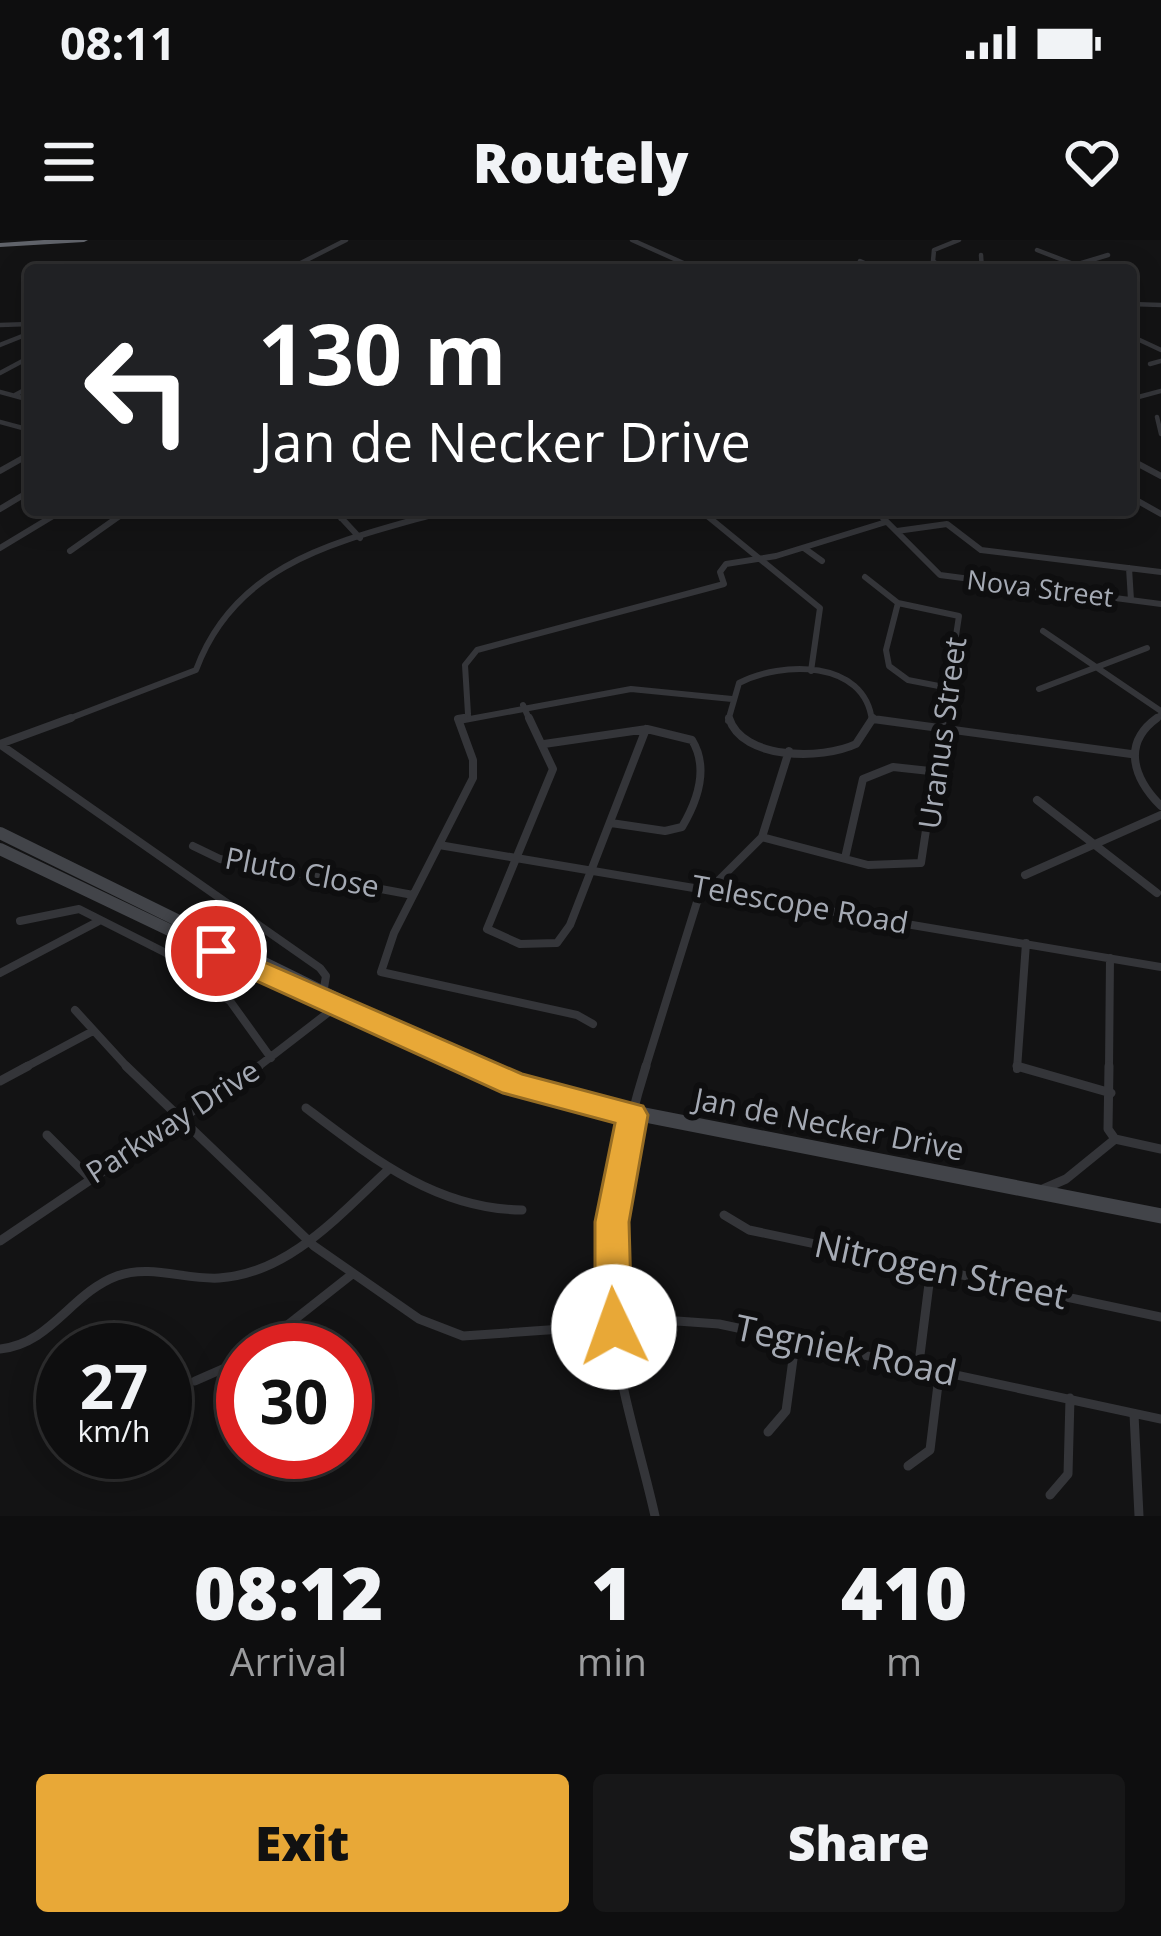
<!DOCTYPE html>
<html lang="en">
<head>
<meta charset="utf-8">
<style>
	:root { --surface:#0e0e0f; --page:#171718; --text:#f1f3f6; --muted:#9b9c9e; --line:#2e2e2f; --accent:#e8a837 }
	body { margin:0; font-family:"Open Sans",sans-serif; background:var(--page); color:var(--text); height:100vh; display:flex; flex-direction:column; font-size:45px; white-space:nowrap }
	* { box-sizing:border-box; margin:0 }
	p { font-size:39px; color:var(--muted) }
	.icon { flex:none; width:66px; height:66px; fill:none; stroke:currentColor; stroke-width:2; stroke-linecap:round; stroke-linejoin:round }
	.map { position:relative; height:1276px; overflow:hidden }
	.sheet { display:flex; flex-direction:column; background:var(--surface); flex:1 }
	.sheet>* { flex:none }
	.hud { position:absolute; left:24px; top:24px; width:1113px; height:252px; border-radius:12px; box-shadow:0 6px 30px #0003,0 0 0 3px var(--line); background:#202124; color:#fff; overflow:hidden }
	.speed { position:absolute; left:36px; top:1083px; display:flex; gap:24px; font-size:60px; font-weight:700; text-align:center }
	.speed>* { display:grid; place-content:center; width:156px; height:156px; border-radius:50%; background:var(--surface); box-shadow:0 6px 30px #0003,0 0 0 3px var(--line); line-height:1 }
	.speed small { font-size:30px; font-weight:400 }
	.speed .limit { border:18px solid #d22; background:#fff; color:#111 }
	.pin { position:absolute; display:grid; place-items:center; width:102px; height:102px; color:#fff; margin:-51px; border:6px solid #fff; border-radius:50%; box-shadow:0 3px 12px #0007 }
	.me { position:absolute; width:132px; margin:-66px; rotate:357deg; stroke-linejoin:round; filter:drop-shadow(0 0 9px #0008) }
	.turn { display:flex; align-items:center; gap:42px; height:252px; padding:0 36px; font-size:54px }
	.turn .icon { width:156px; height:156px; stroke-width:2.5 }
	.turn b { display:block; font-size:84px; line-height:102px }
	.eta { display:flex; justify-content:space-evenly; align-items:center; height:204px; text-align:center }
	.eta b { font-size:72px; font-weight:800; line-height:84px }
	.button { display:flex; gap:24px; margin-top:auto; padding:24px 36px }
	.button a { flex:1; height:138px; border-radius:12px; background:var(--accent); color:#111; font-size:48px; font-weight:800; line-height:138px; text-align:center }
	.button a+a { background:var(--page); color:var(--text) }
	.status { display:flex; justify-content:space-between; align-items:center; height:84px; padding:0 60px; background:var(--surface); direction:ltr }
	.status svg { height:33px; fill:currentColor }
	header { display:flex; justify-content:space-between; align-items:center; height:156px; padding:0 36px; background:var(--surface); font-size:54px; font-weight:800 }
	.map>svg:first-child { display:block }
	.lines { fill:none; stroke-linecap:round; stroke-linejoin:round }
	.minor-far3 { stroke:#343539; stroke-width:4.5 }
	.minor-far2 { stroke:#343539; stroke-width:6 }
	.minor-far1 { stroke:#343539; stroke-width:8 }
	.minor { stroke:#343539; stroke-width:9 }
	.secondary-far1 { stroke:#424449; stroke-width:12 }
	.secondary { stroke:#424449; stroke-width:15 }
	.motorway { fill:#60636a; fill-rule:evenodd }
	.route { fill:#e8a837; stroke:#976d24; stroke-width:3 }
	.labels { text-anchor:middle; stroke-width:12; stroke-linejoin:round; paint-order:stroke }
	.far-street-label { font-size:27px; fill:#a5aab4; stroke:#0e0e0f }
	.street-label { font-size:30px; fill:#a5aab4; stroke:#0e0e0f }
	.near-street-label { font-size:36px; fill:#a5aab4; stroke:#0e0e0f }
</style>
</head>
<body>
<div class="status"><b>08:11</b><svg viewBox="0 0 49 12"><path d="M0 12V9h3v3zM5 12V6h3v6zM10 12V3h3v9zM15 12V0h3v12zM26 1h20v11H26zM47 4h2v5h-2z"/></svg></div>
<header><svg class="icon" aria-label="menu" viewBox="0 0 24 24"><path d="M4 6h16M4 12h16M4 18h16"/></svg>Routely<svg class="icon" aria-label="heart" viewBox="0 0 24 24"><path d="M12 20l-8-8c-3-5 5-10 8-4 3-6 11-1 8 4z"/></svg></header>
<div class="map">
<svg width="1161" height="1276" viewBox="0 0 1161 1276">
	<rect width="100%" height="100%" fill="#131314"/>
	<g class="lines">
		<path class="minor-far3" d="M632,0L699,30
			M1037,10L1089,30
			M981,15L982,30
			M860,21L880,30
			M287,30L346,0
			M946,30L933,21L934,10L959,0
			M1058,30L1108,15
			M1131,64L1161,65
			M0,85L30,84
			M1131,96L1161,110
			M0,105L30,93
			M1150,124L1161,121
			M0,133L30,117
			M0,152L30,160
			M15,155L30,147
			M1131,159L1161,151
			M1157,177L1161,194
			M0,182L30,190"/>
		<path class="minor-far2" d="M1131,220L1161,236
			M0,231L30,214
			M1131,257L1161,274
			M0,269L30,251
			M334,270L360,298
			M700,270L820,368L811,431
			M875,270L940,335L1161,364
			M341,278L367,270
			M897,291L947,284L981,310L1161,332
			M0,308L63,270
			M804,308L822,321
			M70,311L128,270
			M1129,328L1131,360
			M865,337L898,363L959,376L943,481
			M898,363L886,410L889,426L908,440L949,448
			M1043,391L1161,471
			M1039,449L1147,408
			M523,465L530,481
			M468,474L465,425L477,410L724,344L720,332L726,324L776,316L886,282
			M873,479L887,481
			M63,481L196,430C237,318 346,300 449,270
			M459,481L631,449L732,459
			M728,481L739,443C781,421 865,419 872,481
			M1153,481L1161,475"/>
		<path class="minor-far1" d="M464,478L458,479L473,520V538L394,693L381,732L577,775L593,784
			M529,478L553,529L487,689L520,704L557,703L570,685L646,489
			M729,478C742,520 822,520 856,504L873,478
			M1157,478C1121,504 1134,539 1161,566
			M873,479L1131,514
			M0,504L71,478
			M544,504L647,489L692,500C709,528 698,560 682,587L665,591L611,583
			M1,505L320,728L326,736L324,748
			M1037,560L1157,653
			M762,597L868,625L921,623L943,478
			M439,605L1161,727
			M193,606L220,619L413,655
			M845,618L863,539L893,527L939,532
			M1025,635L1161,575
			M20,681L79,669L166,713L230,761L271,818
			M0,733L99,681
			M75,770L129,829
			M22,829L93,791
			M255,829L338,765
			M645,829L697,662L762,597L789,511
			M1017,829L1026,703
			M1109,829L1110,718"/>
		<path class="minor" d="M126,826L314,1006L419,1079L463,1096L677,1081L719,1084L1161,1179
			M646,826C620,909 604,996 613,1084C619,1148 641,1213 655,1276
			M1017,826L1111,853
			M1109,826L1108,889L1115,899L1161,909
			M0,841L28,826
			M306,868C372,918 436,969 522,970
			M47,895L89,937
			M1043,949L1066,939L1114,900
			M724,975L749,990L1161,1077
			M0,1001L259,826
			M0,1109C51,1104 71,1053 117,1036C150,1024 186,1040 219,1038C289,1034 341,973 389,929
			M256,1110L351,1035
			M919,1123L931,1028
			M195,1141L243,1120
			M1134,1174L1139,1276
			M768,1192L786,1171L796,1097
			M908,1226L930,1210L940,1128
			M1050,1255L1068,1234L1070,1158"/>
		<path class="secondary-far1" d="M0,593L480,829
			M0,609L276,741L353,770"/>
		<path class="secondary" d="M473,826L543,855L1161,976"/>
		<path class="motorway" d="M44,0H88L84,2L0,7V3Z"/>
	</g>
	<path class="route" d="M216,701L522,834L643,866L648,875L629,982L632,1087L626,1098L614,1102L601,1098L595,1087V982L615,883L503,853L206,718L202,711Z"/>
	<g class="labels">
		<g class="far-street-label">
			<text transform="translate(1040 349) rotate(7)" y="9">Nova Street</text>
		</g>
		<g class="street-label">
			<text transform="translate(943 493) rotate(-82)" y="10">Uranus Street</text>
			<text transform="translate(302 633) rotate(11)" y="10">Pluto Close</text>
			<text transform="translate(800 665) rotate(10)" y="10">Telescope Road</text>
			<text transform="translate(173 882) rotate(-33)" y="10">Parkway Drive</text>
			<text transform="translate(829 885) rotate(11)" y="10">Jan de Necker Drive</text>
		</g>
		<g class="near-street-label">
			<text transform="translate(941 1030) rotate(12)" y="13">Nitrogen Street</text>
			<text transform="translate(846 1110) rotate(12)" y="13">Tegniek Road</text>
		</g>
	</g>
</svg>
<div class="speed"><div>27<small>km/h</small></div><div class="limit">30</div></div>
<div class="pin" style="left:216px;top:711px;background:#d93025"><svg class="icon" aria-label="arrive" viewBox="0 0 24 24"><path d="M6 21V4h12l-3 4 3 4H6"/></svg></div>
<svg class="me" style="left:614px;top:1087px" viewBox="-20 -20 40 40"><circle r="19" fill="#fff"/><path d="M0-13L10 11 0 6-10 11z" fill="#e8a837"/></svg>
<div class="hud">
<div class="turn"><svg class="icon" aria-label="left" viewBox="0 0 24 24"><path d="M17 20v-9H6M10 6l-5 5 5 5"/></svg><div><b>130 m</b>Jan de Necker Drive</div></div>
</div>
</div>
<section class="sheet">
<div class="eta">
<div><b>08:12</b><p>Arrival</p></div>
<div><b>1</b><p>min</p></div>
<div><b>410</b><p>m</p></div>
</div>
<div class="button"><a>Exit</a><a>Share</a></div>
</section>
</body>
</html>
